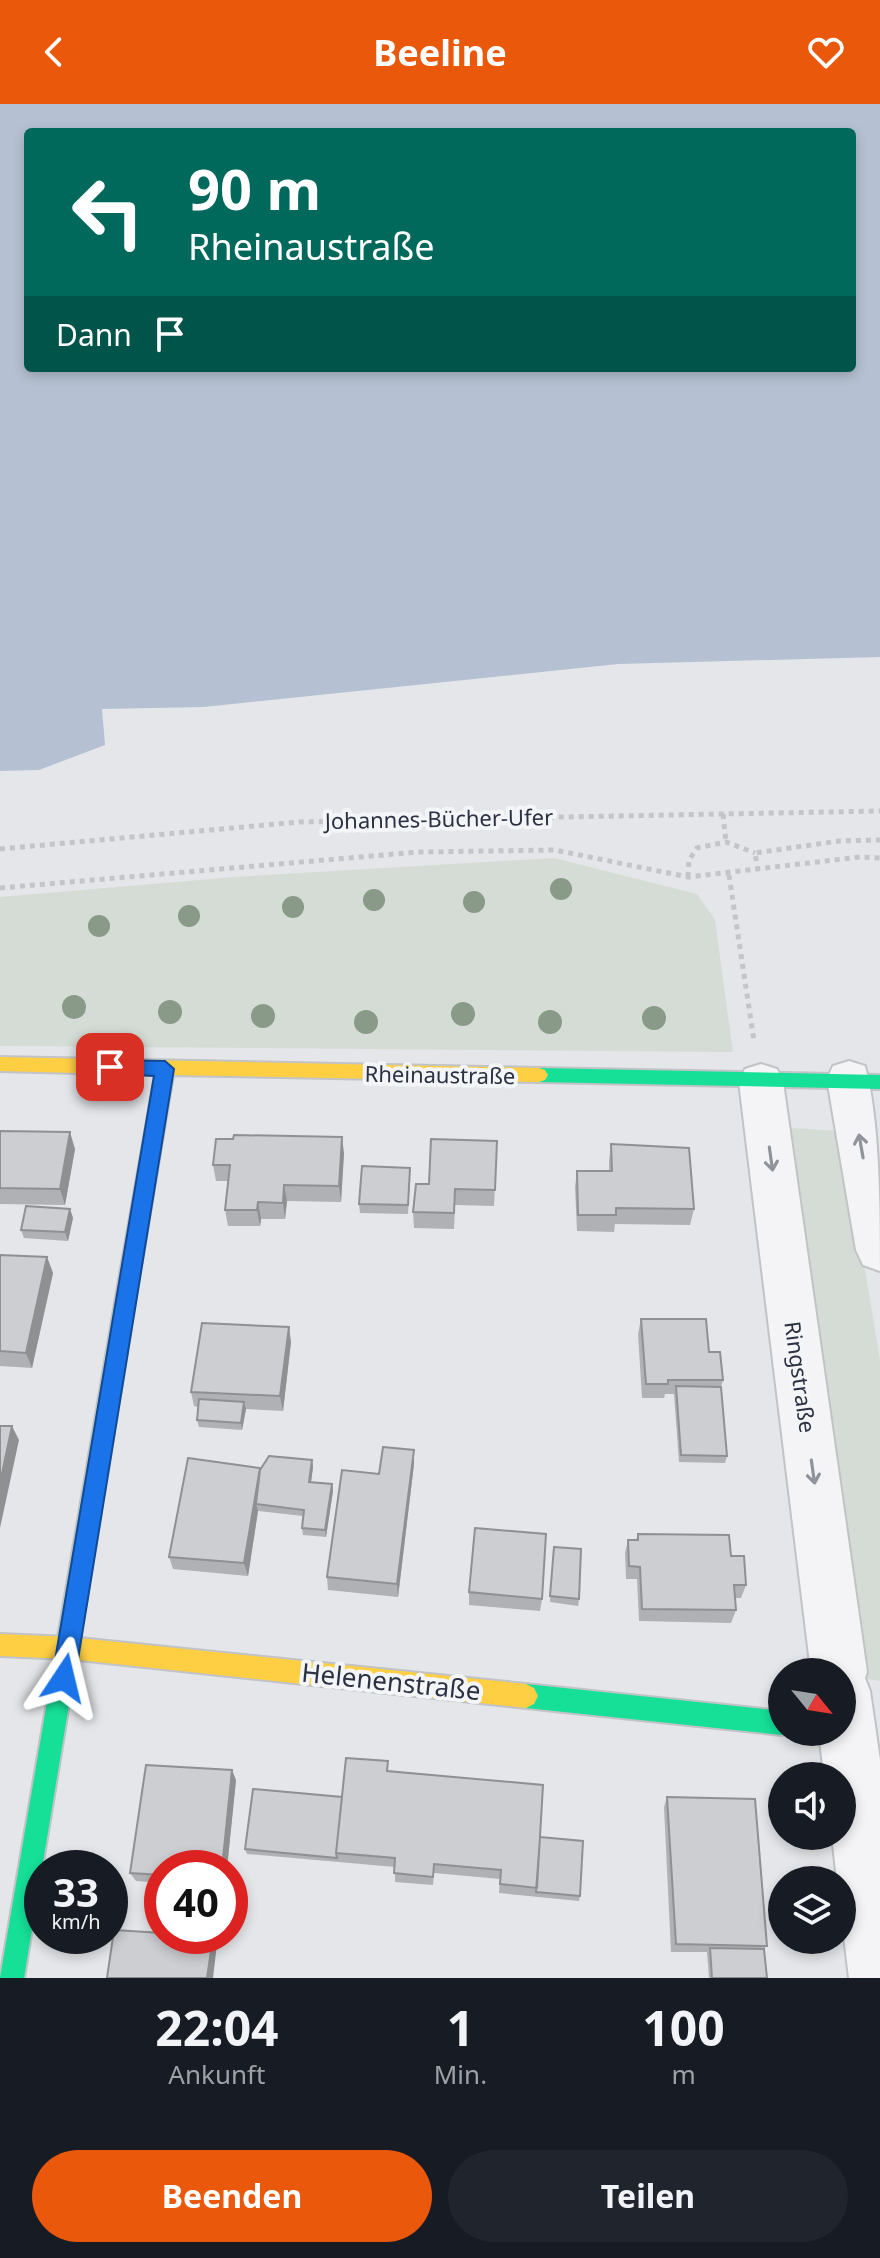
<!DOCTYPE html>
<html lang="de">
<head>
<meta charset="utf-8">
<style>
	:root { --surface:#171b24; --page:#20242c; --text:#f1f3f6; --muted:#9ea1a6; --accent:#ea580c }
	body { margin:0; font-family:"Noto Sans",sans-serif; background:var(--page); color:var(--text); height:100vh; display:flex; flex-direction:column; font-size:30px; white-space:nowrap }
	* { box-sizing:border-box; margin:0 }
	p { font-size:26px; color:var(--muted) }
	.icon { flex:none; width:44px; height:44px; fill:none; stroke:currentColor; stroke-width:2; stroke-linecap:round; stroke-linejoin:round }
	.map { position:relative; height:1874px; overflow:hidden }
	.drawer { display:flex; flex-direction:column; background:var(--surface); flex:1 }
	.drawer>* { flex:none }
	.top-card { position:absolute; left:24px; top:24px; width:832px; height:244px; border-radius:8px; box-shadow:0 4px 12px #0003; background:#00695c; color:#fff; overflow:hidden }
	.needle { width:52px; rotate:120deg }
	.controls { position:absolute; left:768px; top:1554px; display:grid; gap:16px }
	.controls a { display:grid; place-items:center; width:88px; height:88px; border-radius:50%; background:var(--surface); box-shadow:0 4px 12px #0003; font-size:40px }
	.speed { position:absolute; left:24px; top:1746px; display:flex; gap:16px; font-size:40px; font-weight:700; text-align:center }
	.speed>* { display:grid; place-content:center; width:104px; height:104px; border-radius:50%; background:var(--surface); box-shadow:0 4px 12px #0003; line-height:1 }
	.speed small { font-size:20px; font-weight:400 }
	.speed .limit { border:12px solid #d22; background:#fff; color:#111 }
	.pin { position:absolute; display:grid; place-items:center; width:68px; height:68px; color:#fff; margin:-34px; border-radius:16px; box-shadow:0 4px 12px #0006 }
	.me { position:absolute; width:88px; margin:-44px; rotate:10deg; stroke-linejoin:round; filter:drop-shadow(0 0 6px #0008) }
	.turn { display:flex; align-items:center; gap:28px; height:168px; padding:0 32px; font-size:36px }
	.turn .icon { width:104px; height:104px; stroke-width:2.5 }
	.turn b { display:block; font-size:56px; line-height:68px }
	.then { display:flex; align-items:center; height:76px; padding:0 32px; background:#0003; gap:16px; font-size:30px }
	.eta { display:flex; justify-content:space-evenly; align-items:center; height:136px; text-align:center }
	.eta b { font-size:48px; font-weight:700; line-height:56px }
	.action { display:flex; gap:16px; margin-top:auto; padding:16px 32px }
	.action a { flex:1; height:92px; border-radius:48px; background:var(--accent); color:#fff; font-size:32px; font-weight:700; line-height:92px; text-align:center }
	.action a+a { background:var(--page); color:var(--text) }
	header { display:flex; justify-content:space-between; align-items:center; height:104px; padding:0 32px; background:var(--accent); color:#fff; font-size:36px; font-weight:700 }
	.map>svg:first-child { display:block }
	.green { fill:#d5dcd5 }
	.water { fill:#b5c1d2; fill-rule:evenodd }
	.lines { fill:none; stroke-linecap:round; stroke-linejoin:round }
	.street-casing { stroke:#c1c3c6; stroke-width:4 }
	.fast-casing { stroke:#c1c3c6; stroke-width:4 }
	.slow-casing { stroke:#c1c3c6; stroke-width:4 }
	.path { stroke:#c4c4c9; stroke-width:5; stroke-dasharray:5 5; stroke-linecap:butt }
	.street { fill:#f4f4f6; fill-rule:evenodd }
	.fast { fill:#16e098; fill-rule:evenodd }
	.slow { fill:#ffcf43; fill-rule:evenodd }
	.tree { fill:#899a89 }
	.wall { fill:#afb1b4 }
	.shaded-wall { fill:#8f9092 }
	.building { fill:#ccced1; stroke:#8f9092; stroke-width:2 }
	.oneway { stroke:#90939c }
	.route { fill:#1a73e8; stroke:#114b97; stroke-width:2 }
	.labels { text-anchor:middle; stroke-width:8; stroke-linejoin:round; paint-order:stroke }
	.street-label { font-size:22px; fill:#2c3242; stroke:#f3f5f8 }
	.near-street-label { font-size:26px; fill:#2c3242; stroke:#f3f5f8 }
</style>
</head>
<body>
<header><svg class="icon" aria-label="back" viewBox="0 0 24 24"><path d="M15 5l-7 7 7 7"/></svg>Beeline<svg class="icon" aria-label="heart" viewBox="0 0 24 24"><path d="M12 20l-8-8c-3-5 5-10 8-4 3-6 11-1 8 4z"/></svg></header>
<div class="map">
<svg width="880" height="1874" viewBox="0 0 880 1874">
	<rect width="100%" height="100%" fill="#e4e6e9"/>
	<path class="green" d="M554,754L697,790L715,816L733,948L0,942V793L234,773Z
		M791,1024L842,1027L880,1256V1577L866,1575L862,1570Z"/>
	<path class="water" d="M0,0H880V553L618,560L204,603L102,605L105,641L39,666L0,667ZM28,28H852V264H28Z"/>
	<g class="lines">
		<defs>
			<path id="street" d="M849,957L865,962C880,1016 880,1107 880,1167L863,1161L856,1146L827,975L833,962Z
				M761,960L777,965L783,978L867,1568L865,1574L870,1587L880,1656V1874H849L842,1816V1776H837L832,1732H842V1672H824L819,1628H842V1568H811L739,978L745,965Z"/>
			<path id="fast" d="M539,964L880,971V985L539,978L533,976L530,971L533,966Z
				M126,1184L133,1187L136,1193L24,1874H0L116,1193L119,1187Z
				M526,1580L782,1607V1628H788L782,1631L526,1604L518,1600L514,1592L518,1584Z"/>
			<path id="slow" d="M0,953L539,964L545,966L548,971L545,976L539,978L173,971L136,1193L133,1199L126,1202L119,1199L116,1193L155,971L0,967Z
				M0,1530L69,1533L526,1580L534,1584L538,1592L534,1600L526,1604L69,1555L0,1552Z"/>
		</defs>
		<use href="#street" class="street-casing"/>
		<use href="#fast" class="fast-casing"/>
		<use href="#slow" class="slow-casing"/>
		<path class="path" d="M723,710L726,738
			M0,745L299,718L880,707
			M758,767L755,749L839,737L880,736
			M729,771L754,937
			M688,773L689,756L697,744L726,738L755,749
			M0,784L418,748L555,746L688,773L860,753L880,754"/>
		<use href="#street" class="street"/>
		<use href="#fast" class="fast"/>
		<use href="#slow" class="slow"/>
	</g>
	<g class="tree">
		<circle cx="561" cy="785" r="11"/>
		<circle cx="374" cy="796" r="11"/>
		<circle cx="474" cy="798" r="11"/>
		<circle cx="293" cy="803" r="11"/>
		<circle cx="189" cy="812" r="11"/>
		<circle cx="99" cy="822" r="11"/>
		<circle cx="74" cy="903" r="12"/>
		<circle cx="170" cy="908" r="12"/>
		<circle cx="463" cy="910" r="12"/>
		<circle cx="263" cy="912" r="12"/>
		<circle cx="654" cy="914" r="12"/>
		<circle cx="366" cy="918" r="12"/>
		<circle cx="550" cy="918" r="12"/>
	</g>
	<path class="wall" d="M0,1027L75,1045L65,1101L0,1100Z
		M497,1037L494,1102L455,1101L454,1125L414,1124L413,1108L429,1080Z
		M611,1040L694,1105L690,1121L615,1120L614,1128L577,1127L575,1083L577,1067H609V1057Z
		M344,1049L341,1098L287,1097L285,1115H261L260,1122H228L225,1106L228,1077H216L213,1061Z
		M410,1072L408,1110L360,1109L359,1100Z
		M70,1105L73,1114L68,1137L24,1134L21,1126Z
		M0,1151L47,1153L53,1169L32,1264L0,1262Z
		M641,1215L709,1248L723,1276L721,1283L727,1352L725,1359L679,1358L674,1290H665L664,1294H642L638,1230Z
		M291,1238L283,1307L246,1305L242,1326L199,1323L197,1316L198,1303L194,1302L191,1288Z
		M312,1356L313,1363L311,1378L332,1380L333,1387L326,1433L303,1431L302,1424L303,1412L258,1407L248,1472L173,1465L169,1453L261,1366Z
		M414,1360L398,1493L328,1486L327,1473L379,1370Z
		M638,1430L731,1452L746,1481L741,1494H735L736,1506L731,1519L639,1517L637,1475H626L625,1449L628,1436H636Z
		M553,1449L579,1495L578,1502L550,1498Z
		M469,1488L542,1495L540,1507L469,1501Z
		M389,1667L540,1733L580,1792L579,1797L499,1789L500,1775L434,1769L433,1781L395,1778V1763L247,1750L245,1745Z
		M236,1676L227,1764H162V1779L136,1777L130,1769Z
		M667,1693L767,1842L764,1845L767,1874H709L707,1848H671L664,1703Z"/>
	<path class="shaded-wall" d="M70,1028L75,1045L65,1101L60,1085Z
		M342,1033L344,1049L341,1098L339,1082Z
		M284,1081L287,1097L285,1115L283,1099Z
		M258,1098L261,1115L260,1122L257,1106Z
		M70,1105L73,1114L68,1137L65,1128Z
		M47,1153L53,1169L32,1264L26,1249Z
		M289,1223L291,1238L283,1307L280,1292Z
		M244,1298L246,1305L242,1326L241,1319Z
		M12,1322L19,1336L0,1424V1379Z
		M414,1346V1360L398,1493L397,1480Z
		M312,1356L313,1363L310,1385L309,1378Z
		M260,1364L256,1400L258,1407L248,1472L244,1459Z
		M332,1380L333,1387L326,1433L325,1426Z
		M232,1666L236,1676L227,1764H222Z
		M213,1833L217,1840L213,1874H207Z"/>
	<path class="building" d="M0,1027L70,1028L60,1085L0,1084Z
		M234,1031L342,1033L339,1082L284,1081L283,1099L258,1098L257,1106H225L230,1061H213L216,1035H233Z
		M431,1035L497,1037L495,1086L455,1085L454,1109L413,1108L416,1080H429Z
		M611,1040L689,1044L694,1105L616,1104V1111H578L577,1067H612Z
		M362,1062L410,1064L408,1101L359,1100Z
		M26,1102L70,1105L65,1128L21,1126Z
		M0,1151L47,1153L26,1249L0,1247Z
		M641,1215H706L709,1248H720L723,1276H668V1280H646Z
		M202,1219L289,1223L280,1292L191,1288Z
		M676,1282L721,1283L727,1352L681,1351Z
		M199,1295L244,1298L241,1319L197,1316Z
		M0,1322H12L0,1379Z
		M383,1343L414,1346L397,1480L327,1473L342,1366L379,1370Z
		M269,1352L312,1356L309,1378L332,1380L325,1426L302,1424L304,1406L256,1400L260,1366Z
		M188,1354L260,1364L244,1459L169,1453Z
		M475,1424L546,1430L542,1495L469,1488Z
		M638,1430L729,1431L731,1452H744L746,1481H734L736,1506L642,1505L640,1463L629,1462L628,1436H638Z
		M554,1443L581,1445L579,1495L550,1492Z
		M346,1654L388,1657L387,1667L543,1681L537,1784L500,1780L501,1766L434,1760L433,1773L394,1769L395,1754L336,1749Z
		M146,1661L232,1666L222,1764H162V1771L130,1769Z
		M253,1685L342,1693L336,1749L337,1754L245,1745Z
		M667,1693L755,1695L767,1842L676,1840Z
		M540,1733L583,1737L580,1792L536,1788Z
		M114,1826L162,1829V1832L213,1833L207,1874H107Z
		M710,1844L764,1845L767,1874H712Z"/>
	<defs><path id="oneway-shaft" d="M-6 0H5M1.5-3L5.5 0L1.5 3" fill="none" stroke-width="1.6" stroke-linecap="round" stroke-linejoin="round" transform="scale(2)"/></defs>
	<g class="oneway">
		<use href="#oneway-shaft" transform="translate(861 1042) rotate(-100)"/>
		<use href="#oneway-shaft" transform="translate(771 1055) rotate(82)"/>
		<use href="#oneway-shaft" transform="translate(813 1368) rotate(82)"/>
	</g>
	<path class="route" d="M110,956L165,957L174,965L75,1574L72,1583L64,1586L56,1583L52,1574L154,972L103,969V958Z"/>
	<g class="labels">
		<g class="street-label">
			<text transform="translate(439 715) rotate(-1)" y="8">Johannes-Bücher-Ufer</text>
			<text transform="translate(440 971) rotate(1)" y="8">Rheinaustraße</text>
			<text transform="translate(800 1273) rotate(82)" y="8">Ringstraße</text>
		</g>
		<g class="near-street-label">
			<text transform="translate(391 1578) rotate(6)" y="9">Helenenstraße</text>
		</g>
	</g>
</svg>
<div class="controls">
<a><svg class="needle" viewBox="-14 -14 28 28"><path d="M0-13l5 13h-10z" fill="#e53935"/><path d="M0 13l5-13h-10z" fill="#9ea1a6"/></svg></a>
<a><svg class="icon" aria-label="sound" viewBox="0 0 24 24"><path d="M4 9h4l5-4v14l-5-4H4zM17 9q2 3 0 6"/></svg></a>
<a><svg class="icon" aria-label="layers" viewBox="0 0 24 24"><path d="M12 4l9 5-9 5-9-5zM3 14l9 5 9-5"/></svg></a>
</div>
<div class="speed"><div>33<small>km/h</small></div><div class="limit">40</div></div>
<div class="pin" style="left:110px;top:963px;background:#d93025"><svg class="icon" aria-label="arrive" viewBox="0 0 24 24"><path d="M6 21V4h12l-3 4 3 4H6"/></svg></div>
<svg class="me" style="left:64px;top:1574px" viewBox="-20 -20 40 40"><path d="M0-17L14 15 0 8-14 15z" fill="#1a73e8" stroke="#fff" stroke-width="4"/></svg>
<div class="top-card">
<div class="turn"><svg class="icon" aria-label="left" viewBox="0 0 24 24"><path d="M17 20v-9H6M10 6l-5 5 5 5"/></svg><div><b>90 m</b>Rheinaustraße</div></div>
<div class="then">Dann<svg class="icon" aria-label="arrive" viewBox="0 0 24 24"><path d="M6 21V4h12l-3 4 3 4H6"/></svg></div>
</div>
</div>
<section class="drawer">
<div class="eta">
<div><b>22:04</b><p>Ankunft</p></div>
<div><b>1</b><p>Min.</p></div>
<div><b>100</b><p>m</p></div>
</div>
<div class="action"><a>Beenden</a><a>Teilen</a></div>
</section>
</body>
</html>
